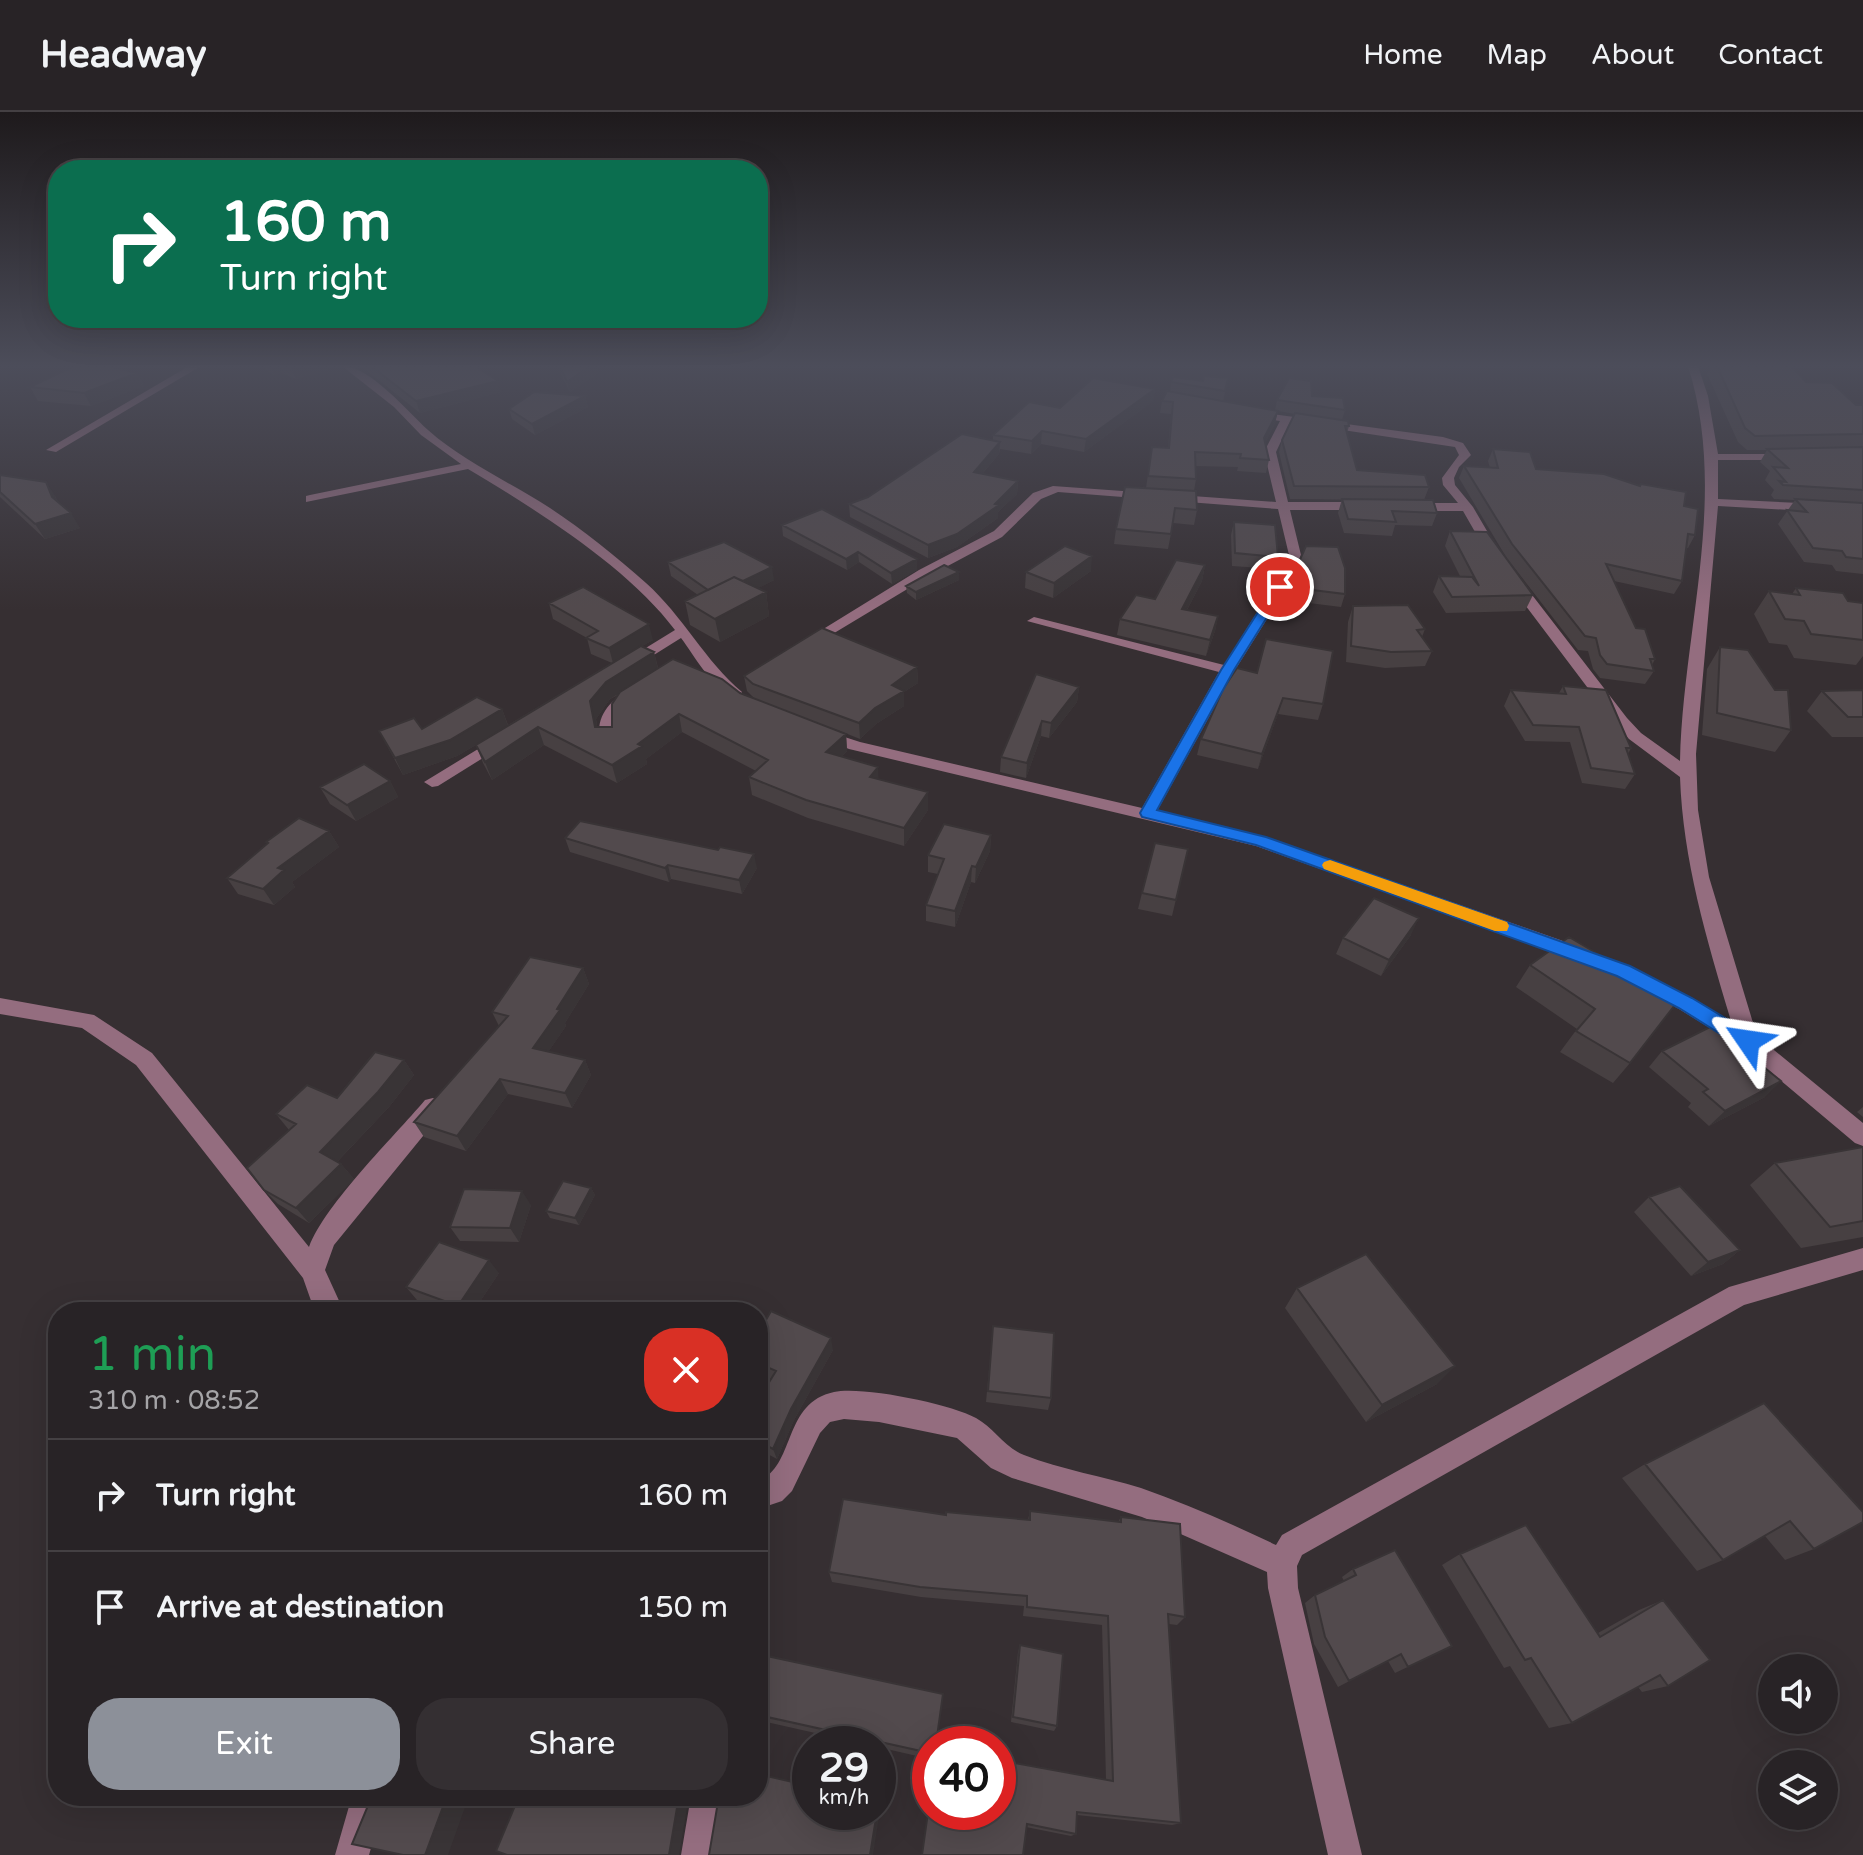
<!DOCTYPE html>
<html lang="en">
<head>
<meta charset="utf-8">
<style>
	:root { --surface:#282326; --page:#342f32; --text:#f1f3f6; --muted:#a5a4a7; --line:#444043; --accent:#8c9099 }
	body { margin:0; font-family:"Varela Round",sans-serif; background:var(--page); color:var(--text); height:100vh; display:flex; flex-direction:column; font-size:30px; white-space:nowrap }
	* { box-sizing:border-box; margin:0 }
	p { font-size:26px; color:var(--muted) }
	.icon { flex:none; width:44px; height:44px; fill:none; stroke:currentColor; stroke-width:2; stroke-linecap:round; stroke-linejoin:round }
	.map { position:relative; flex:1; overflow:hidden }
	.drawer { position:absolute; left:48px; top:1190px; width:720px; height:504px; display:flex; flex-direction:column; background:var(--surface); border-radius:32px; box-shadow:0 8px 32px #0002,0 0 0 2px var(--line) }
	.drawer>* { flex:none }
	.banner { position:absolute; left:48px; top:48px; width:720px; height:168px; border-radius:32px; box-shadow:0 8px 32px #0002,0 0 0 2px var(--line); background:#0b6e4f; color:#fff; overflow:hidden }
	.tools { position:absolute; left:1758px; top:1542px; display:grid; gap:16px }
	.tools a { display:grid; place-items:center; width:80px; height:80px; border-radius:50%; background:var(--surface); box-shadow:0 8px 32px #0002,0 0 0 2px var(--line); font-size:40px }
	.speed { position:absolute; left:792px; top:1614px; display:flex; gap:16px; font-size:40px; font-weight:700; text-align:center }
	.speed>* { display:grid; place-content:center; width:104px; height:104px; border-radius:50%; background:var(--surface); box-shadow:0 8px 32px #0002,0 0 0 2px var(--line); line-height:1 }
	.speed small { font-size:20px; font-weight:400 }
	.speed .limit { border:12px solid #d22; background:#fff; color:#111 }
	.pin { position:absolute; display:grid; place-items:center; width:68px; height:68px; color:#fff; margin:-34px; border:4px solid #fff; border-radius:50%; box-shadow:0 2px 8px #0007 }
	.me { position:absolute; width:88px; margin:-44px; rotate:302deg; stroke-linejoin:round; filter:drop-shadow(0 0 6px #0008) }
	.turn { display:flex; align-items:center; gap:28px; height:168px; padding:0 40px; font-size:36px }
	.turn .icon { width:104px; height:104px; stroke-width:2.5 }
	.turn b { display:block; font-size:56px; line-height:68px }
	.round { display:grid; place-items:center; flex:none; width:84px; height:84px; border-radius:32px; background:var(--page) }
	.headline { display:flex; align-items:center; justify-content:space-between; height:136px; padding:0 40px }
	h1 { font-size:48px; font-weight:600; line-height:60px; color:#1e9e55 }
	.cta { display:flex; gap:16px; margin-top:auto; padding:16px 40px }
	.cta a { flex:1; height:92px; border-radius:32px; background:var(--accent); color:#fff; font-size:32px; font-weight:600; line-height:92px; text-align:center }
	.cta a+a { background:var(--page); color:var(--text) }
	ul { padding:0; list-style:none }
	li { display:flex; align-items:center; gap:24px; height:112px; padding:0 40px; border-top:2px solid var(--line) }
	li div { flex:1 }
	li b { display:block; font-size:30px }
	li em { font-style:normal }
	header { display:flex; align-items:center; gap:48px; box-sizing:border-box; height:112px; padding:0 40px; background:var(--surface); border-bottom:2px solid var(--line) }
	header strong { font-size:38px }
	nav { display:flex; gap:44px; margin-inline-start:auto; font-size:28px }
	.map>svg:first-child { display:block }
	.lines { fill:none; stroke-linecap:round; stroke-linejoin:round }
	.minor { fill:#946d7f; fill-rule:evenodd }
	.wall { fill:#474042; fill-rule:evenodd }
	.shaded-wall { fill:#393436 }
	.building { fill:#524a4d; stroke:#393436; stroke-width:2 }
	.route { fill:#1a73e8; stroke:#114b97; stroke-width:2 }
	.slow { fill:#f59e0b }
</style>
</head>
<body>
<header>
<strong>Headway</strong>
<nav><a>Home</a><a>Map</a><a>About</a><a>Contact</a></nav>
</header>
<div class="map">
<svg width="1863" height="1743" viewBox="0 0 1863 1743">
	<rect width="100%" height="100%" fill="#362f32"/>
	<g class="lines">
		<path class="minor" d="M189,254H201L56,340L46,338Z
			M342,254C370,254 407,299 428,318C464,350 510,370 550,396C583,418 617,445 646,471C683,504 705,549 742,580V586C720,590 694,543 681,526L633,556H623V550L675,518C628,455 535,397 468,357L306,390V384L310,383L461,352L421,323L394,295Z
			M1688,254H1698L1708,284L1718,342H1787L1793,345L1787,348H1718V387L1863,394V402L1718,394L1696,642L1698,698L1709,765L1757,924L1863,1011V1034L1855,1031L1741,935L1679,897L1617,864L1614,859L1617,854H1631L1731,909C1707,828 1683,750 1680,665L1629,627L1615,612L1507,469L1519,466L1627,606L1641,621L1680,649C1683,517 1729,384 1688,254Z
			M1250,299L1443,325L1463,331L1471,343L1459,355L1454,366L1455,373L1473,395L1501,443L1490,446L1463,399H1411L1405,395L1411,391H1458L1443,373L1442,366L1459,343L1455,335L1290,310L1276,340L1288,390H1367L1373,394L1367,398H1290L1301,443L1287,475L1235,558L1157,699L1266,725L1586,837L1589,842L1586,847H1572L1256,734L849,637L815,623L823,618L860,630L1142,696L1219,560L1027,509L1034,505L1224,553L1273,475L1289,443L1278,397L1058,380L1041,387L1002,425L929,464L811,535H801L799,532L919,458L994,419L1033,381L1053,374L1276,390L1264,340L1280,309L1246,304L1245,302Z
			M634,577L642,582C632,592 617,597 615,612C614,619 616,625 614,631H602C592,607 611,585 634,577Z
			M501,623L507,625V631L438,674L432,675L424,670Z
			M0,886L94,903L152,941L309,1135C326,1091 393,1026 425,988L433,986L441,988L444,995L441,1002L334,1133L325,1158L341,1193V1200H315L303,1166L136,953L82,916L0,902Z
			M1863,1136V1158L1744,1193L1302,1443L1297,1454L1298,1476L1362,1743H1328L1268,1476L1267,1460L1142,1405L1012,1366L991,1356L957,1326L879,1310L844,1307L830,1310L820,1321L792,1379L782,1389L758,1397V1369C796,1355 782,1291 834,1280C863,1274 950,1292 976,1306C994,1316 1004,1335 1024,1343C1062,1358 1103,1364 1141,1376C1187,1392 1232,1412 1276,1433L1282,1423L1729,1175Z
			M352,1684H386L369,1743H335Z
			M691,1684H725L715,1743H681Z"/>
	</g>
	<path class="wall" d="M260,254H338L296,267L282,261L274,263Z
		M361,254H475L501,280L420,301Z
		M557,254H597L598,261L570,280Z
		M1711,254H1791L1806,270L1856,293H1863V462L1836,459L1832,453L1804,450L1778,412L1795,388L1774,387L1771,383L1774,378L1765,368L1770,359L1760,350L1767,338H1747L1738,330L1707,262Z
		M137,261L144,274L91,294L38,289L30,275Z
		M1228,266L1223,289L1275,298L1277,288L1312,284L1345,298L1342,308L1349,314L1347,321L1357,358L1429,375L1424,388L1290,387L1279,340L1282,328L1295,302L1278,299L1275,311L1265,331L1269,348L1266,361L1237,359L1238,355L1195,354L1196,367L1194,379L1197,398L1194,413L1173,411L1168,437L1114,432L1116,417L1146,376L1152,335L1168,336L1171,302L1160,301L1162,289L1170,280L1171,270Z
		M1155,277L1153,289L1084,340L1041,332L1031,342L1000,337L999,342L982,362L1018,369L1017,382L998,400V406L957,435L928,446L850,405L849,392L868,385L993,328V323L1060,296Z
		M585,284L588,295L535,323L512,307L509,297Z
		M1493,337L1536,357L1684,394L1695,423L1688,436H1686L1682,469L1674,482L1614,469L1636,516L1655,547L1652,553L1654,559L1645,572L1600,566L1593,557L1588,539L1578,538L1506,445L1459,366L1464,354L1490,356L1488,349Z
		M0,363L55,384L58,390L80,416L45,427L0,385Z
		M1342,387L1437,401L1432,414L1395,413L1392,424L1344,421L1338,401Z
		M1234,410L1278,445L1275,457L1232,454L1231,423Z
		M782,413L917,458L892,472L859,450L847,458L783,424Z
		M1450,419L1533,483L1525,499L1446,501L1433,480L1439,464H1460L1445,434Z
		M668,450L774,468L758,476L766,480L769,504L720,530L690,513L685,489L698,483L671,464Z
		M1205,453L1202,469L1187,498L1218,504L1215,519L1206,544L1117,523L1120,507L1155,487Z
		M1091,459L1053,486L1025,476L1026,460Z
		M959,460V468L916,488L907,481L906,474Z
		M1288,475L1345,482L1341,495L1285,488Z
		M1796,476L1848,489L1863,491V544L1856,553L1794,546L1787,533L1769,531L1754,502L1769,479L1792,482Z
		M549,491L653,528L642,534L654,540L658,556L755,587L747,579L744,564L917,555L918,571L904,580V594L876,612L860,627L830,615L846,622L847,639L842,644L879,667L928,680V698L904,734L808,706L752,683L749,665L756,659L682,620L646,647L647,652L617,671L544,633L492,668L483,651L476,633L486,627L457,644L403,663L379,619L422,617L502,597L508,613L612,551L591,542L587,526L553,507ZM618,583L612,615H597L596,607L610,587Z
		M1353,494L1425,517L1422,525L1432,539L1425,554L1385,556L1346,550L1348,510Z
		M1720,535L1791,618L1775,640L1702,623L1707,557Z
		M1563,574L1631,636L1628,642L1635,662L1625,677L1582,671L1570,630L1525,629L1504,594L1511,578L1559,581Z
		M1079,575L1077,590L1049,626L1041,624L1026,666L1000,660L1001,645Z
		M1223,577L1323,592L1318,608L1278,602L1258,657L1197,643L1201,627Z
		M1863,578V625H1832L1807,599L1822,579Z
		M390,669L398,685L356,709L330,692L320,675Z
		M329,719L339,735L292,770L295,775L274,793L238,782L227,766L267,732L266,730Z
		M991,723L990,739L975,771L971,770L955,815L926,809V793L938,762L928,760V743Z
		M565,726L757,756L742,782L671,767L669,770L570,740Z
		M1188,737L1172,804L1138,797L1142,781Z
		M1411,823L1381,864L1336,842L1343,826Z
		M1569,825L1630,951L1613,971L1560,940L1577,917L1516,875L1530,853Z
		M583,856L589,872L565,911L566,914L548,940L585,948L591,963L572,996L508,982L466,1039L424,1025L414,1010L499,914L492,900Z
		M1751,935L1746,940L1765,985L1709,1014L1688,995L1691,991L1649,955L1662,939Z
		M404,948L414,963L389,995L337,1050L341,1052L354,1067L309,1111L278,1092L264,1078L289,1018L276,1002L337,986Z
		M1863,995V1005L1857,1000Z
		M1863,1035V1125L1801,1136L1750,1073L1775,1051Z
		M591,1076L595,1083L579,1113L550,1106L546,1099Z
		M1649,1085L1740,1138L1723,1152L1691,1164L1634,1100Z
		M531,1093L519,1130L460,1129L450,1115Z
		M499,1161L473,1200H449L417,1188L406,1175Z
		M1297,1176L1437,1272L1366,1310L1285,1196Z
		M993,1214L1051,1286L1048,1298L986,1290Z
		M758,1222L833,1238L794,1308L777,1347L758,1337V1288L771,1267L758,1261Z
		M1645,1352L1863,1400L1814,1437L1785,1448L1765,1424L1723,1448L1697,1459L1622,1366Z
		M1030,1399L1118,1410L1121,1405L1185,1505L1177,1513L1169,1512L1181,1711L1172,1713L1077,1703L1076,1722L1071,1724L1026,1715L922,1743L1106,1668L1102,1513L1023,1504L1024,1494L921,1485L832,1470L829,1460L946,1403L1028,1408Z
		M1460,1442L1598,1521L1639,1498L1663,1488L1668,1574L1642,1580L1638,1575L1572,1611L1549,1616L1510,1554L1504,1556L1442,1453Z
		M1353,1457L1452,1534L1395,1561L1388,1549L1338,1575L1314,1532L1305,1491L1315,1483L1344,1469L1342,1465Z
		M1020,1533L1057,1614L1054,1619L1011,1610L1018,1540Z
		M758,1542L942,1589L930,1632V1647L878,1635V1632H864L758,1608Z"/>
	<path class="shaded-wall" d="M270,254H280L282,261L274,263Z
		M295,254H338L296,267L291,256Z
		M590,254H597L598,261L570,280L567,270Z
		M137,261L144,274L91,294L84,281Z
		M498,269L501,280L420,301L416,289Z
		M1155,277L1153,289L1084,340L1086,327Z
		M585,284L588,295L535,323L532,312Z
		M1278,299L1275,311L1261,339L1264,326Z
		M1042,319L1041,332L1031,342L1032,329Z
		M1000,330L999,342L973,372L974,360Z
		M1018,369L1017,382L998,400V406L957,435L928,446V433L995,392Z
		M46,370L55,384L62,400L52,385Z
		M71,401L80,416L45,427L35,412Z
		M858,440L859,450L847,458L846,447Z
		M1092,444L1091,459L1053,486L1054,471Z
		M917,447V458L892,472L891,461Z
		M1205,453L1202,469L1179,513L1182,497Z
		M772,455L774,468L718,497L715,483Z
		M959,460V468L916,488V480Z
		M766,480L769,504L720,530L715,507Z
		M1218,504L1215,519L1206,544L1210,528Z
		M649,512L653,528L613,551L609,536Z
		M654,540L658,557L610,587L596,607L600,633L595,615L590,589L606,570Z
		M917,555L918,571L904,580V594L876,612L860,627L859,611L892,573Z
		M1079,575L1077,590L1049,626L1051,611Z
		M1283,586L1278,602L1258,657L1262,642Z
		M502,597L508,614L457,644L403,663L395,646Z
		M679,602L682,620L646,647L647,652L617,671L612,653L638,632Z
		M1042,609L1041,624L1026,666L1027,651Z
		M538,615L544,633L492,668L485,650Z
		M846,622L847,639L828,658L826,640Z
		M878,655L879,673L870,665Z
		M390,669L398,685L356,709L347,693Z
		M928,680V698L904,734V716Z
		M329,719L339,735L292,770L295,775L274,793L263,777L278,756Z
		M991,723L990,739L975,771L976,755Z
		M754,742L757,756L742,782L739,768Z
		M668,753L671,767L669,770L665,756Z
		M972,754L971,770L955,815V799Z
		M1419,806L1411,823L1381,864L1389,848Z
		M583,856L589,872L565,911L566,914L540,952L533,936Z
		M404,948L414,963L389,995L332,1055L320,1040Z
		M585,948L591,963L572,996L565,981Z
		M500,967L508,982L466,1039L457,1024Z
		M1781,969L1765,985L1709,1014L1725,999Z
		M341,1052L354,1067L309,1111L296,1096Z
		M591,1076L595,1083L579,1113L575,1106Z
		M522,1079L531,1093L519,1130L510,1116Z
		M1740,1138L1723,1152L1691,1164L1708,1150Z
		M489,1148L499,1161L473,1200H463L458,1194Z
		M831,1226L833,1238L794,1308L777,1347L773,1337L791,1297Z
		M1455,1254L1437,1272L1366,1310L1382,1293Z
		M285,1684H306L297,1696L278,1694Z
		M447,1684H469L448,1743H425Z
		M679,1684H689L679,1743H669Z
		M879,1689L881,1692L873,1743H870L877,1700H878Z"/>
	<path class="building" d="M74,254H108L137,261L84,281L30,275Z
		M371,254H475L498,269L416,289Z
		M560,254H590L567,270Z
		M1717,254H1791L1806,270L1832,271L1856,293H1863V322L1755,324L1745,316Z
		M1204,264L1228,266L1225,279L1171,270L1173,265L1203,269Z
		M1093,266L1155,277L1086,327L1042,319L1032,329L993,323L1029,290L1060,296Z
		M1289,266L1311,269L1312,284L1343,286L1345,298L1277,288Z
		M1167,279L1278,299L1264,326L1269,348L1240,346L1241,342L1195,340L1196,367L1148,364L1152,335L1169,336L1173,290L1162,289Z
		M534,280L585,284L532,312L509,297Z
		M1295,301L1348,309L1349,314H1345L1357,358L1425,363L1429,375L1294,374L1282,328Z
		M962,322L1000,330L974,360L1018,369L995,392L999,393L957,422L928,433L849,392L868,385Z
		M1863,335V378L1783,373L1779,369L1786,370L1773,355L1788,356L1767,337Z
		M1493,337L1530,340L1536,357L1604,362L1640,374L1641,372L1686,380L1684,394L1698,397L1695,423L1688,422L1682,469L1606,452L1636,516L1645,517L1655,547H1650L1654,559L1607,552L1600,543L1596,526L1585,524L1512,432L1464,354L1498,356Z
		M0,363L46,370L52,385L71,401L35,412L0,380Z
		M1125,375L1196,379L1197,398L1175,396L1171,422L1116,417Z
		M1342,387L1433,388L1437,401L1392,399L1396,410L1348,407Z
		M1795,387L1863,391V447L1846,445L1842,439L1813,436L1787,398L1807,400Z
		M822,397L917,447L891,461L858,440L846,447L782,413Z
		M1234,410L1275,413L1278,445L1235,441Z
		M1450,419L1487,420L1533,483L1452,485L1439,464L1472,465L1479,474Z
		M724,430L772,455L743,469L734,465L708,478L668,450Z
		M1065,434L1092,444L1054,471L1026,460Z
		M1306,434L1338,435L1345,456V482L1288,475Z
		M1176,448L1205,453L1182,497L1218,504L1210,528L1120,507L1136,483L1155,487Z
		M944,453L959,460L916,480L906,474Z
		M734,465L766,480L715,507L685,489Z
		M583,475L649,512L609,536L586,526L598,519L549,491Z
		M1796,476L1843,481L1848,489L1863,491V528L1811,522L1804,509L1785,507L1769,479L1800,483Z
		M1408,493L1425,517L1417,518L1432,539L1391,540L1351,534L1353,494Z
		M822,516L917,555L892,573L904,579L875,596L859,611L753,572L744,564Z
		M1266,527L1333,539L1323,592L1283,586L1262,642L1201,627L1223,577L1237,556L1257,561Z
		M641,534L654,540L606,570L590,589L595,615H612V592L620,580L673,547L722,567L740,581L846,622L826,640L878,655L870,665L928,680L904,716L806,688L749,665L768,648L679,602L638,632L642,634L612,653L538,615L485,650L476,633Z
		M1720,535L1748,538L1775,578H1788L1791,618L1717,601Z
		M1036,562L1079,575L1051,611L1042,609L1027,651L1001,645Z
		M1563,574L1606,578L1631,636H1626L1635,662L1591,656L1579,615L1533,613L1511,578L1566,582Z
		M1863,578V605H1848L1822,579Z
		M477,585L502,597L450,628L395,646L379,619L414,606L422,617Z
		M364,652L390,669L347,693L320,675Z
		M299,706L329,719L278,756L284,758L263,777L227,766L268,731L266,730Z
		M580,709L718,738L720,735L754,742L739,768L668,753L665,756L565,726Z
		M944,712L991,723L976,755L972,754L955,799L926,793L944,747L928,743Z
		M1155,731L1188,737L1176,788L1142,781Z
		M1374,786L1419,806L1389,848L1343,826Z
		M1569,825L1678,889L1630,951L1576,919L1595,897L1530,853Z
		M530,845L583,856L557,897L560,898L533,936L585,948L565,981L500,967L457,1024L414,1010L508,904L492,900Z
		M1720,910L1751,935L1744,939L1781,969L1725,999L1703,980L1708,977L1662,939Z
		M375,940L404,948L378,980L320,1040L341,1052L296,1096L264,1078L247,1056L296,1012L276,1002L307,973L337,986Z
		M1863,1035V1109L1830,1115L1775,1051Z
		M563,1069L591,1076L575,1106L546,1099Z
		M1680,1074L1740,1138L1708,1150L1649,1085Z
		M464,1077L522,1079L510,1116L450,1115Z
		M439,1130L489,1148L458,1194L406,1175Z
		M1366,1142L1455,1254L1382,1293L1297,1176Z
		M771,1199L831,1226L791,1297L773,1337L758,1328V1288L776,1259L758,1251V1222Z
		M993,1214L1054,1221L1051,1286L988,1279Z
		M1764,1291L1863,1400V1410L1814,1437L1790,1409L1723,1448L1645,1352Z
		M843,1387L946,1403V1400L1030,1408V1399L1121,1410V1405L1180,1412L1185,1505L1168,1502L1181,1711L1077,1700L1076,1722L1027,1712L1023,1743H922L930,1686V1700H998V1648L1113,1669L1108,1504L1027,1495V1484L920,1475L829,1460Z
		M1526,1413L1600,1525L1663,1488L1710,1548L1668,1574L1660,1563L1572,1611L1531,1546L1525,1548L1460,1442Z
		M1395,1438L1452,1534L1408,1555L1401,1542L1349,1569L1325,1525L1315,1483L1356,1463L1353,1457Z
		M1020,1533L1063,1542L1057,1614L1013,1605Z
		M758,1542L943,1582L936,1632H930V1641L758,1603Z
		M758,1662L810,1674V1700H877L870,1743H709L719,1684H758Z
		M266,1684H285L278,1694Z
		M372,1684H447L425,1743H403L352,1732Z
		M519,1684H679L669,1743H507L496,1739Z"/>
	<linearGradient id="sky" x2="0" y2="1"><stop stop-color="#1e1a1c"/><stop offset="0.51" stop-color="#4c4d5a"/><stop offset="1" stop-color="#4c4d5a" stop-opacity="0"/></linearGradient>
	<rect width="1863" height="498" fill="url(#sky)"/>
	<path class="route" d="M1280,471L1286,475L1234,558L1157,698L1266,725L1630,854L1692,886L1755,924L1757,929L1755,935H1741L1679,896L1617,864L1256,733L1142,705L1140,701L1221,558L1274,475Z"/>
	<path class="slow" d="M1330,748L1507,810L1509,814L1507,819H1495L1324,757L1322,753L1324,750Z"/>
</svg>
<div class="tools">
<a><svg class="icon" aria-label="sound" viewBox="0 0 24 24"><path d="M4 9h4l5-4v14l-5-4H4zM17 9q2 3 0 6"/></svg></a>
<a><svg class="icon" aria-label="layers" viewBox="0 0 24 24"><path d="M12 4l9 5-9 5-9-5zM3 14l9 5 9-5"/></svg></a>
</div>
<div class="speed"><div>29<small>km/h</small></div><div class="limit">40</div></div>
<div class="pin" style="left:1280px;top:475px;background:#d93025"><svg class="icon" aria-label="arrive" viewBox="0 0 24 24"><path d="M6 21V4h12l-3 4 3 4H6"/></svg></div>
<svg class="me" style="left:1748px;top:929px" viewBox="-20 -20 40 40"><path d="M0-17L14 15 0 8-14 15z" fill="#1a73e8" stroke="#fff" stroke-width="4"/></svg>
<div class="banner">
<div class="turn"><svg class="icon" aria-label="right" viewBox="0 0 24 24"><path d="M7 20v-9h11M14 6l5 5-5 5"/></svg><div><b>160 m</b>Turn right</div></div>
</div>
<section class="drawer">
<div class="headline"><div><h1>1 min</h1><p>310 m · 08:52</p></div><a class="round" style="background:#d93025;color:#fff"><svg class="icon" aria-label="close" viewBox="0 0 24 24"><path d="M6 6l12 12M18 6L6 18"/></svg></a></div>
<ul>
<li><svg class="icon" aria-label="right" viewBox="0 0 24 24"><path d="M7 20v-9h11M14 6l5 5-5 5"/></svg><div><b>Turn right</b></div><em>160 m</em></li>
<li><svg class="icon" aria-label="arrive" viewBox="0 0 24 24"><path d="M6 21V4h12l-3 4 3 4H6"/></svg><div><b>Arrive at destination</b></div><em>150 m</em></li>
</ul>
<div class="cta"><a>Exit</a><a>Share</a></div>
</section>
</div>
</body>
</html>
